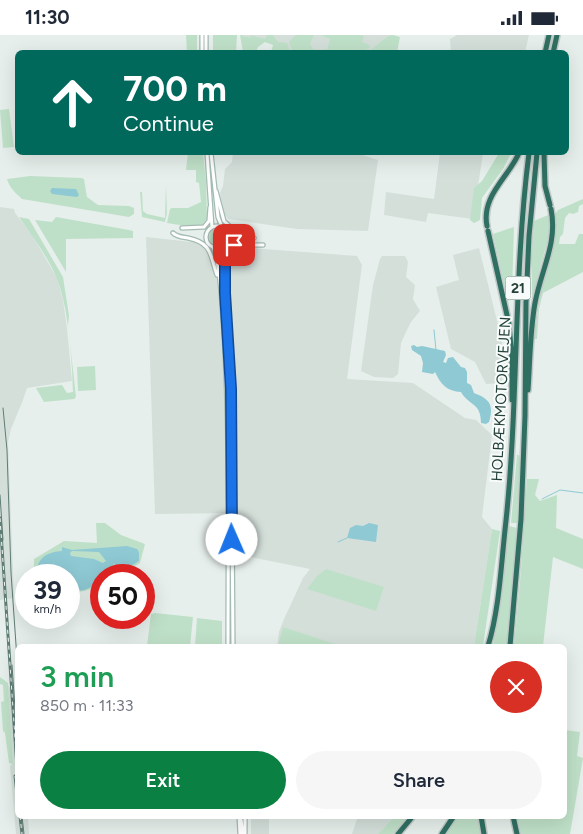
<!DOCTYPE html>
<html lang="en">
<head>
<meta charset="utf-8">
<style>
	:root { --surface:#fff; --page:#f6f6f7; --text:#1f2937; --muted:#747a83; --accent:#0b8043 }
	body { margin:0; font-family:Figtree,sans-serif; background:var(--page); color:var(--text); height:100vh; display:flex; flex-direction:column; font-size:19px; white-space:nowrap }
	* { box-sizing:border-box; margin:0 }
	p { font-size:16px; color:var(--muted) }
	.icon { flex:none; width:28px; height:28px; fill:none; stroke:currentColor; stroke-width:2; stroke-linecap:round; stroke-linejoin:round }
	.map { position:relative; flex:1; overflow:hidden }
	.details { position:absolute; left:15px; top:609px; width:552px; height:175px; display:flex; flex-direction:column; background:var(--surface); border-radius:8px; box-shadow:0 5px 20px #0002 }
	.details>* { flex:none }
	.guide { position:absolute; left:15px; top:15px; width:554px; height:105px; border-radius:8px; box-shadow:0 5px 20px #0002; background:#00695c; color:#fff; overflow:hidden }
	.speed { position:absolute; left:15px; top:529px; display:flex; gap:10px; font-size:25px; font-weight:700; text-align:center }
	.speed>* { display:grid; place-content:center; width:65px; height:65px; border-radius:50%; background:var(--surface); box-shadow:0 5px 20px #0002; line-height:1 }
	.speed small { font-size:12px; font-weight:400 }
	.speed .limit { border:8px solid #d22; background:#fff; color:#111 }
	.pin { position:absolute; display:grid; place-items:center; width:42px; height:42px; color:#fff; margin:-21px; border-radius:10px; box-shadow:0 2px 8px #0006 }
	.me { position:absolute; width:55px; margin:-28px; rotate:359deg; stroke-linejoin:round; filter:drop-shadow(0 0 4px #0008) }
	.turn { display:flex; align-items:center; gap:18px; height:105px; padding:0 25px; font-size:22px }
	.turn .icon { width:65px; height:65px; stroke-width:2.5 }
	.turn b { display:block; font-size:35px; line-height:42px }
	.round { display:grid; place-items:center; flex:none; width:52px; height:52px; border-radius:26px; background:var(--page) }
	.head { display:flex; align-items:center; justify-content:space-between; height:85px; padding:0 25px }
	h1 { font-size:30px; font-weight:600; line-height:38px; color:#1e9e55 }
	.primary-button { display:flex; gap:10px; margin-top:auto; padding:10px 25px }
	.primary-button a { flex:1; height:58px; border-radius:30px; background:var(--accent); color:#fff; font-size:20px; font-weight:600; line-height:58px; text-align:center }
	.primary-button a+a { background:var(--page); color:var(--text) }
	.status { display:flex; justify-content:space-between; align-items:center; height:35px; padding:0 25px; background:var(--surface); direction:ltr }
	.status svg { height:14px; fill:currentColor }
	.map>svg:first-child { display:block }
	.built { fill:#d4dfda }
	.green { fill:#bfe0c8 }
	.water { fill:#8ec9d4; fill-rule:evenodd }
	.lines { fill:none; stroke-linecap:round; stroke-linejoin:round }
	.stream { stroke:#8ec9d4; stroke-width:1 }
	.secondary-casing { stroke:#a4bbb3; stroke-width:5.5 }
	.motorway-casing { stroke:#c2cac8; stroke-width:8 }
	.secondary { stroke:#fff; stroke-width:3 }
	.motorway { stroke:#2f6f62; stroke-width:5 }
	.tram { stroke:#5f7d75; stroke-width:1 }
	.rail-casing { stroke:#5f7d75; stroke-width:3 }
	.rail { stroke:#f7fbf9; stroke-width:1; stroke-dasharray:4; stroke-linecap:butt }
	.route-casing { stroke:#114b97; stroke-width:12 }
	.route { stroke:#1a73e8; stroke-width:9 }
	.labels { text-anchor:middle; stroke-width:4; stroke-linejoin:round; paint-order:stroke }
	.shield { fill:#f7fbf9; stroke:#637a73; stroke-width:1 }
	.shield-label { font-size:14px; font-weight:bold; fill:#24423a }
	.street-label { font-size:15px; fill:#24423a; stroke:#f7fbf9 }
</style>
</head>
<body>
<div class="status"><b>11:30</b><svg viewBox="0 0 49 12"><path d="M0 12V9h3v3zM5 12V6h3v6zM10 12V3h3v9zM15 12V0h3v12zM26 1h20v11H26zM47 4h2v5h-2z"/></svg></div>
<div class="map">
<svg width="583" height="799" viewBox="0 0 583 799">
	<rect width="100%" height="100%" fill="#e6efeb"/>
	<path class="built" d="M240,0H392L388,18L289,17L287,13Z
		M457,0H529L525,17H451L450,4Z
		M233,118H356L378,125L368,196L297,194L228,184L223,177L220,158L223,151L225,134L232,127Z
		M440,118H483L473,184L428,178L426,187L384,180L386,157L434,164Z
		M0,172L14,174L15,178L32,200L57,243L63,265L67,294L72,346L27,353L23,365L11,394L8,407L14,563L0,565Z
		M146,202L237,212L357,221L362,230L347,344L413,348L465,383L476,385L492,400L482,482L492,494L474,611H277L279,597L284,584L303,543L310,534L236,519L235,478L155,479Z
		M479,213L502,306V348L486,349L475,327L451,314L436,252L459,245L453,220Z
		M382,221H405L408,227L406,242L415,250L413,264L420,276L411,287L405,299L401,308L398,339L393,343L374,342L361,336L373,250L380,224Z
		M8,651L17,657L18,781H28L29,799H16L10,731L13,728Z
		M251,781H269V799H251Z
		M358,781H395L378,799H352Z"/>
	<path class="green" d="M186,0H197V17H187Z
		M213,0H237L236,17H213Z
		M240,0L252,3L249,0L265,4L267,0H273L278,7L287,8L290,17H271L273,10L265,7L258,12L256,17H243Z
		M296,0H314L310,9L313,14L318,17H293L289,7Z
		M320,0H361L364,1L362,7L368,9L370,13L361,17H326L324,14L327,15L330,4Z
		M393,0L400,2L397,17H367C376,13 384,1 393,0Z
		M9,74L14,112L3,113L0,75Z
		M188,118H203L206,146L207,184L202,191H186L167,188L170,174L172,173H188L201,167L199,148L196,147V135H186Z
		M499,118H511L503,134L482,163L480,185L474,188L470,185L474,153L482,146Z
		M30,141L81,143L84,144L87,162L98,170L129,171L134,173V179L129,182L22,164C16,158 10,154 7,144Z
		M166,150L167,178L165,187L142,182L140,157H142L143,176L147,179L165,183Z
		M583,164V169L579,171L578,177L573,179L569,178L565,183L563,199L560,202L559,209H575L579,199H583V237L543,258L539,274L537,304H534L541,255L556,202L555,179L558,175Z
		M548,180L550,186V200L545,215L532,264V218L534,186Z
		M19,182L29,184L63,242L69,281L68,290L76,362L74,364L44,367L36,353L62,350L67,358L73,357C72,324 69,275 57,244C50,225 30,198 19,182Z
		M56,182L129,195L133,196V203L66,204V237L35,185L52,187Z
		M514,192L512,257L508,267L493,199Z
		M209 202a8 8 0 1 1 16 0a8 8 0 1 1-16 0Z
		M95,331L96,355L78,356L77,332Z
		M517,420H519L520,423L517,488H511Z
		M527,444H539L535,460L540,466L557,460L556,493L583,504V534L553,522L543,611H514L521,535Z
		M96,488H105L121,500L145,509L140,528L121,540H101V550L85,556L69,558V540H34V524L64,506L97,508Z
		M509,491L517,493L507,611H493Z
		M492,494L500,496L483,611H474Z
		M326,534L384,552L376,576L307,554L317,541Z
		M155,578L193,582L190,611H147L151,579Z
		M197,583L222,586V611H195Z
		M283,592L341,611H278Z
		M0,642L8,648L13,729L9,728L5,698L3,696L1,667L4,666L3,650L0,649Z
		M565,695L580,697L577,721L583,723L570,799H521L516,781H565Z
		M395,781H408L393,799H378Z
		M457,781H479L482,799H446Z"/>
	<path class="water" d="M52,153L76,154L79,160L77,162L52,159L50,156Z
		M414,310L417,312L422,311L445,316L446,320L443,327L446,328L448,323L453,322L461,332L465,333L467,337V348L471,350L474,358C490,364 494,370 489,387L486,389L481,388C481,367 469,371 461,357C447,356 441,350 435,337L433,339L422,337L423,328L421,321L412,315L411,311Z
		M369,488L378,490L376,507L347,503L350,493L356,490L363,491Z
		M127,511L137,514L139,517V526L117,540H113L121,534V531L114,529L109,535V540H101V548L84,555L69,557V540H37C36,523 47,517 62,516V512L72,515ZM72,516L99,517L106,526L103,528L94,524L71,521L70,518Z"/>
	<g class="lines">
		<path class="stream" d="M434,295L436,315
			M542,464L560,455L583,458
			M338,507L347,503"/>
		<defs>
			<path id="secondary" d="M202,0V18
				M206,0V18
				M207,118L212,192
				M211,118L218,182L222,192
				M216,156L224,186L237,198L254,203
				M206 202a11 11 0 1 1 22 0a11 11 0 1 1-22 0Z
				M182,193L204,192L209,186L210,172
				M173,198C177,202 182,202 188,203C213,208 210,221 217,240
				M221,211L231,354L233,611
				M213,212C221,231 222,276 224,298C230,402 228,507 228,611
				M225,236C226,226 222,215 234,210H263
				M239,781L240,799
				M245,781V799
				M239,783L241,785L243,799"/>
			<path id="motorway" d="M545,18L549,0
				M553,18L557,0
				M544,118L545,151L550,170
				M487,191C481,161 508,143 519,118
				M488,196L509,289L512,324V365
				M528,355C530,326 530,296 535,268C541,235 558,208 551,174
				M488,611C499,576 501,532 505,495C519,370 513,243 529,118
				M510,611L521,484L525,381L526,268L529,201L537,118
				M481,781L484,799
				M513,781L517,799
				M398,799L413,781
				M442,799L454,781"/>
		</defs>
		<use href="#secondary" class="secondary-casing"/>
		<use href="#motorway" class="motorway-casing"/>
		<use href="#secondary" class="secondary"/>
		<use href="#motorway" class="motorway"/>
		<path class="tram" d="M3,373L7,415L11,538L18,638
			M0,460L3,505
			M12,630L18,717
			M22,781L24,799"/>
		<defs>
			<path id="rail" d="M0,483L18,747
				M15,741L18,768
				M20,781L22,799"/>
		</defs>
		<use href="#rail" class="rail-casing"/>
		<use href="#rail" class="rail"/>
	</g>
	<g class="lines">
		<defs>
			<path id="route" d="M232,505L231,354L225,258V219L229,212L234,210"/>
		</defs>
		<use href="#route" class="route-casing"/>
		<use href="#route" class="route"/>
	</g>
	<g class="labels">
		<rect class="shield" x="505.5" y="241.5" width="25" height="23" rx="4"/>
		<g class="shield-label">
			<text x="518" y="258">21</text>
		</g>
		<g class="street-label">
			<text transform="translate(501 364) rotate(-87)" y="5">HOLBÆKMOTORVEJEN</text>
		</g>
	</g>
</svg>
<div class="speed"><div>39<small>km/h</small></div><div class="limit">50</div></div>
<div class="pin" style="left:234px;top:210px;background:#d93025"><svg class="icon" aria-label="arrive" viewBox="0 0 24 24"><path d="M6 21V4h12l-3 4 3 4H6"/></svg></div>
<svg class="me" style="left:232px;top:505px" viewBox="-20 -20 40 40"><circle r="19" fill="#fff"/><path d="M0-13L10 11 0 6-10 11z" fill="#1a73e8"/></svg>
<div class="guide">
<div class="turn"><svg class="icon" aria-label="ahead" viewBox="0 0 24 24"><path d="M12 20V5M6 11l6-6 6 6"/></svg><div><b>700 m</b>Continue</div></div>
</div>
<section class="details">
<div class="head"><div><h1>3 min</h1><p>850 m · 11:33</p></div><a class="round" style="background:#d93025;color:#fff"><svg class="icon" aria-label="close" viewBox="0 0 24 24"><path d="M6 6l12 12M18 6L6 18"/></svg></a></div>
<div class="primary-button"><a>Exit</a><a>Share</a></div>
</section>
</div>
</body>
</html>
